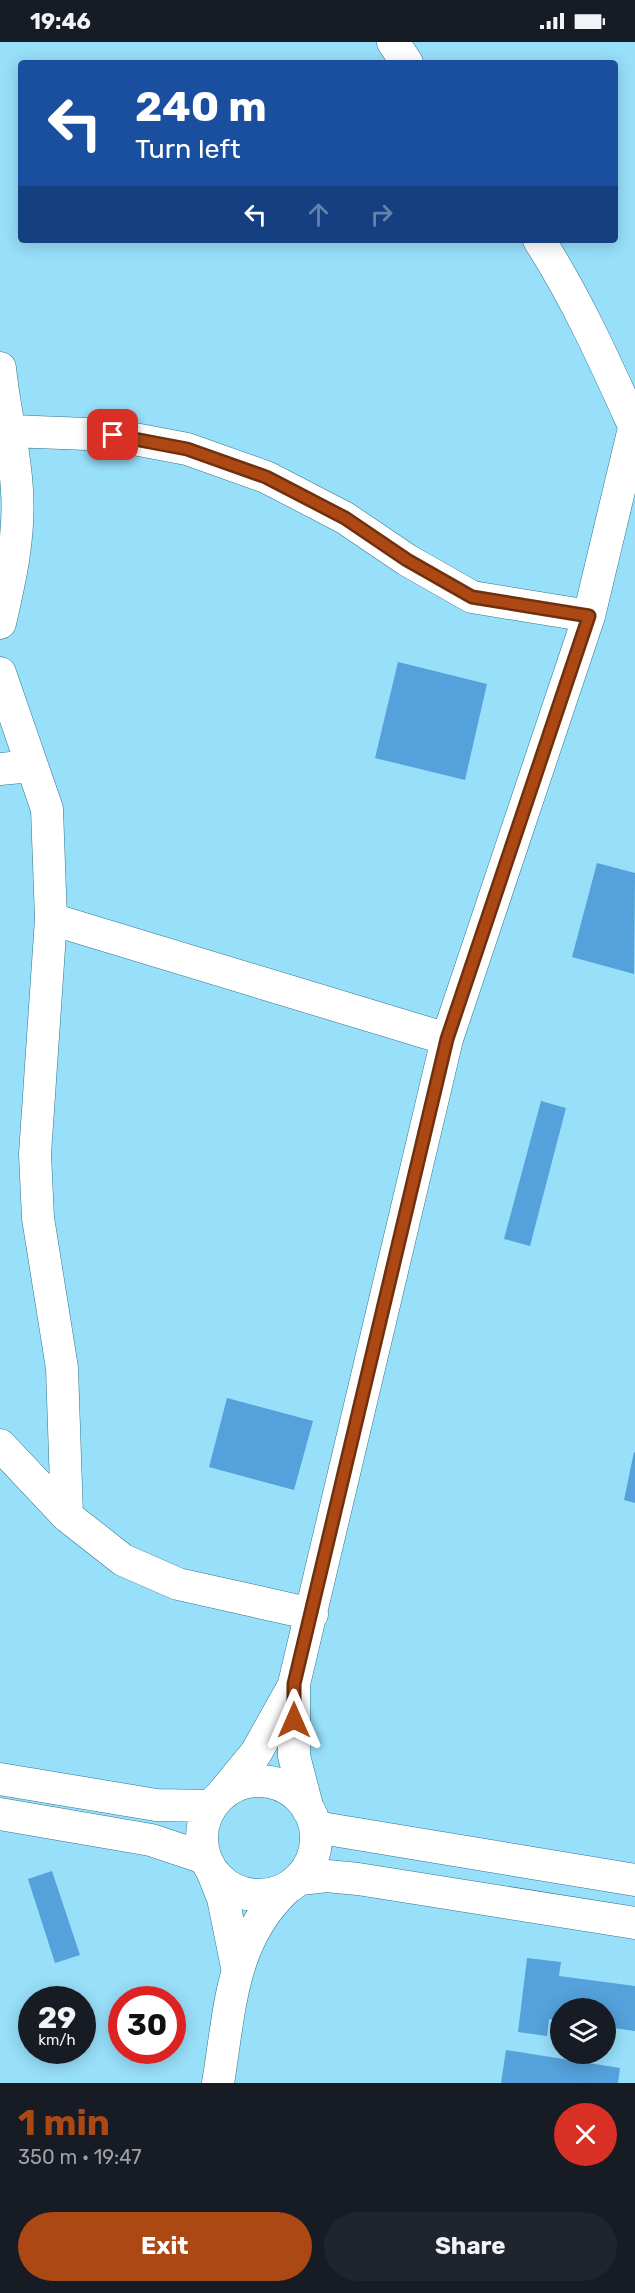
<!DOCTYPE html>
<html lang="en">
<head>
<meta charset="utf-8">
<style>
	:root { --surface:#171b24; --page:#20242c; --text:#f1f3f6; --muted:#9ea1a6; --accent:#ac4814 }
	body { margin:0; font-family:Rubik,sans-serif; background:var(--page); color:var(--text); height:100vh; display:flex; flex-direction:column; font-size:22px; white-space:nowrap }
	* { box-sizing:border-box; margin:0 }
	p { font-size:20px; color:var(--muted) }
	.icon { flex:none; width:33px; height:33px; fill:none; stroke:currentColor; stroke-width:2; stroke-linecap:round; stroke-linejoin:round }
	.map { position:relative; height:2041px; overflow:hidden }
	.sheet { display:flex; flex-direction:column; background:var(--surface); flex:1 }
	.sheet>* { flex:none }
	.hud { position:absolute; left:18px; top:18px; width:600px; height:183px; border-radius:6px; box-shadow:0 3px 15px #0003; background:#1a4fa0; color:#fff; overflow:hidden }
	.fabs { position:absolute; left:550px; top:1956px; display:grid; gap:12px }
	.fabs a { display:grid; place-items:center; width:66px; height:66px; border-radius:50%; background:var(--surface); box-shadow:0 3px 15px #0003; font-size:30px }
	.speed { position:absolute; left:18px; top:1944px; display:flex; gap:12px; font-size:30px; font-weight:700; text-align:center }
	.speed>* { display:grid; place-content:center; width:78px; height:78px; border-radius:50%; background:var(--surface); box-shadow:0 3px 15px #0003; line-height:1 }
	.speed small { font-size:15px; font-weight:400 }
	.speed .limit { border:9px solid #d22; background:#fff; color:#111 }
	.pin { position:absolute; display:grid; place-items:center; width:51px; height:51px; color:#fff; margin:-26px; border-radius:12px; box-shadow:0 3px 9px #0006 }
	.me { position:absolute; width:66px; margin:-33px; rotate:0deg; stroke-linejoin:round; filter:drop-shadow(0 0 4px #0008) }
	.turn { display:flex; align-items:center; gap:21px; height:126px; padding:0 18px; font-size:27px }
	.turn .icon { width:78px; height:78px; stroke-width:2.5 }
	.turn b { display:block; font-size:42px; line-height:51px }
	.lanes { display:flex; align-items:center; height:57px; padding:0 18px; background:#0003; justify-content:center; gap:30px; direction:ltr }
	.lanes .off { opacity:.35 }
	.round { display:grid; place-items:center; flex:none; width:63px; height:63px; border-radius:32px; background:var(--page) }
	.summary { display:flex; align-items:center; justify-content:space-between; height:102px; padding:0 18px }
	h1 { font-size:36px; font-weight:700; line-height:45px; color:var(--accent) }
	.cta { display:flex; gap:12px; margin-top:auto; padding:12px 18px }
	.cta a { flex:1; height:69px; border-radius:36px; background:var(--accent); color:#fff; font-size:24px; font-weight:700; line-height:69px; text-align:center }
	.cta a+a { background:var(--page); color:var(--text) }
	.status { display:flex; justify-content:space-between; align-items:center; height:42px; padding:0 30px; background:var(--surface); direction:ltr }
	.status svg { height:16px; fill:currentColor }
	.map>svg:first-child { display:block }
	.building { fill:#55a1db }
	.lines { fill:none; stroke-linecap:round; stroke-linejoin:round }
	.minor-casing { stroke:#2d768e; stroke-width:33 }
	.minor { stroke:#fff; stroke-width:32 }
	.route-casing { stroke:#702f0d; stroke-width:15 }
	.route { stroke:#ac4814; stroke-width:10 }
</style>
</head>
<body>
<div class="status"><b>19:46</b><svg viewBox="0 0 49 12"><path d="M0 12V9h3v3zM5 12V6h3v6zM10 12V3h3v9zM15 12V0h3v12zM26 1h20v11H26zM47 4h2v5h-2z"/></svg></div>
<div class="map">
<svg width="635" height="2041" viewBox="0 0 635 2041">
	<rect width="100%" height="100%" fill="#98dffa"/>
	<path class="building" d="M398,620L487,642L465,738L375,716Z
		M597,821L635,831L634,932L572,915Z
		M541,1059L566,1066L530,1204L504,1197Z
		M227,1356L313,1379L294,1448L209,1425Z
		M634,1410L635,1411V1461L624,1458Z
		M52,1829L80,1913L55,1921L28,1837Z
		M527,1916L561,1920L559,1934L635,1944V1989L606,1985V1966H561V1979L549,1977L547,1994L518,1990Z
		M506,2008L620,2026L618,2041H501Z"/>
	<g class="lines">
		<defs>
			<path id="minor" d="M393,0L407,21
				M539,198C577,257 605,320 634,384
				M0,326C4,367 15,407 17,449C20,494 10,538 0,581
				M10,389L113,393L187,407L266,435L345,476L407,518L472,555L589,574
				M0,631L47,767L51,877L35,1112L38,1176L62,1326L67,1474
				M0,727L31,724
				M51,877L447,997
				M0,1403L67,1474L123,1518L178,1542L312,1572
				M0,1737L156,1763L211,1764
				M202 1796a57 57 0 1 1 114 0a57 57 0 1 1-114 0Z
				M223,1751L256,1711L294,1643
				M308,1768L294,1714V1642L447,997L589,574L635,382
				M0,1772L151,1798L205,1816
				M315,1785L635,1838
				M213,1831L223,1856L237,1925
				M300,1837L327,1834L358,1837L635,1881
				M218,2041C230,1970 230,1900 286,1847"/>
		</defs>
		<use href="#minor" class="minor-casing"/>
		<use href="#minor" class="minor"/>
	</g>
	<g class="lines">
		<defs>
			<path id="route" d="M113,393L187,407L266,435L345,476L407,518L472,555L589,574L447,997L294,1642V1678"/>
		</defs>
		<use href="#route" class="route-casing"/>
		<use href="#route" class="route"/>
	</g>
</svg>
<div class="fabs">
<a><svg class="icon" aria-label="layers" viewBox="0 0 24 24"><path d="M12 4l9 5-9 5-9-5zM3 14l9 5 9-5"/></svg></a>
</div>
<div class="speed"><div>29<small>km/h</small></div><div class="limit">30</div></div>
<div class="pin" style="left:113px;top:393px;background:#d93025"><svg class="icon" aria-label="arrive" viewBox="0 0 24 24"><path d="M6 21V4h12l-3 4 3 4H6"/></svg></div>
<svg class="me" style="left:294px;top:1678px" viewBox="-20 -20 40 40"><path d="M0-17L14 15 0 8-14 15z" fill="#ac4814" stroke="#fff" stroke-width="4"/></svg>
<div class="hud">
<div class="turn"><svg class="icon" aria-label="left" viewBox="0 0 24 24"><path d="M17 20v-9H6M10 6l-5 5 5 5"/></svg><div><b>240 m</b>Turn left</div></div>
<div class="lanes"><svg class="icon" aria-label="left" viewBox="0 0 24 24"><path d="M17 20v-9H6M10 6l-5 5 5 5"/></svg><svg class="icon off" aria-label="ahead" viewBox="0 0 24 24"><path d="M12 20V5M6 11l6-6 6 6"/></svg><svg class="icon off" aria-label="right" viewBox="0 0 24 24"><path d="M7 20v-9h11M14 6l5 5-5 5"/></svg></div>
</div>
</div>
<section class="sheet">
<div class="summary"><div><h1>1 min</h1><p>350 m · 19:47</p></div><a class="round" style="background:#d93025;color:#fff"><svg class="icon" aria-label="close" viewBox="0 0 24 24"><path d="M6 6l12 12M18 6L6 18"/></svg></a></div>
<div class="cta"><a>Exit</a><a>Share</a></div>
</section>
</body>
</html>
